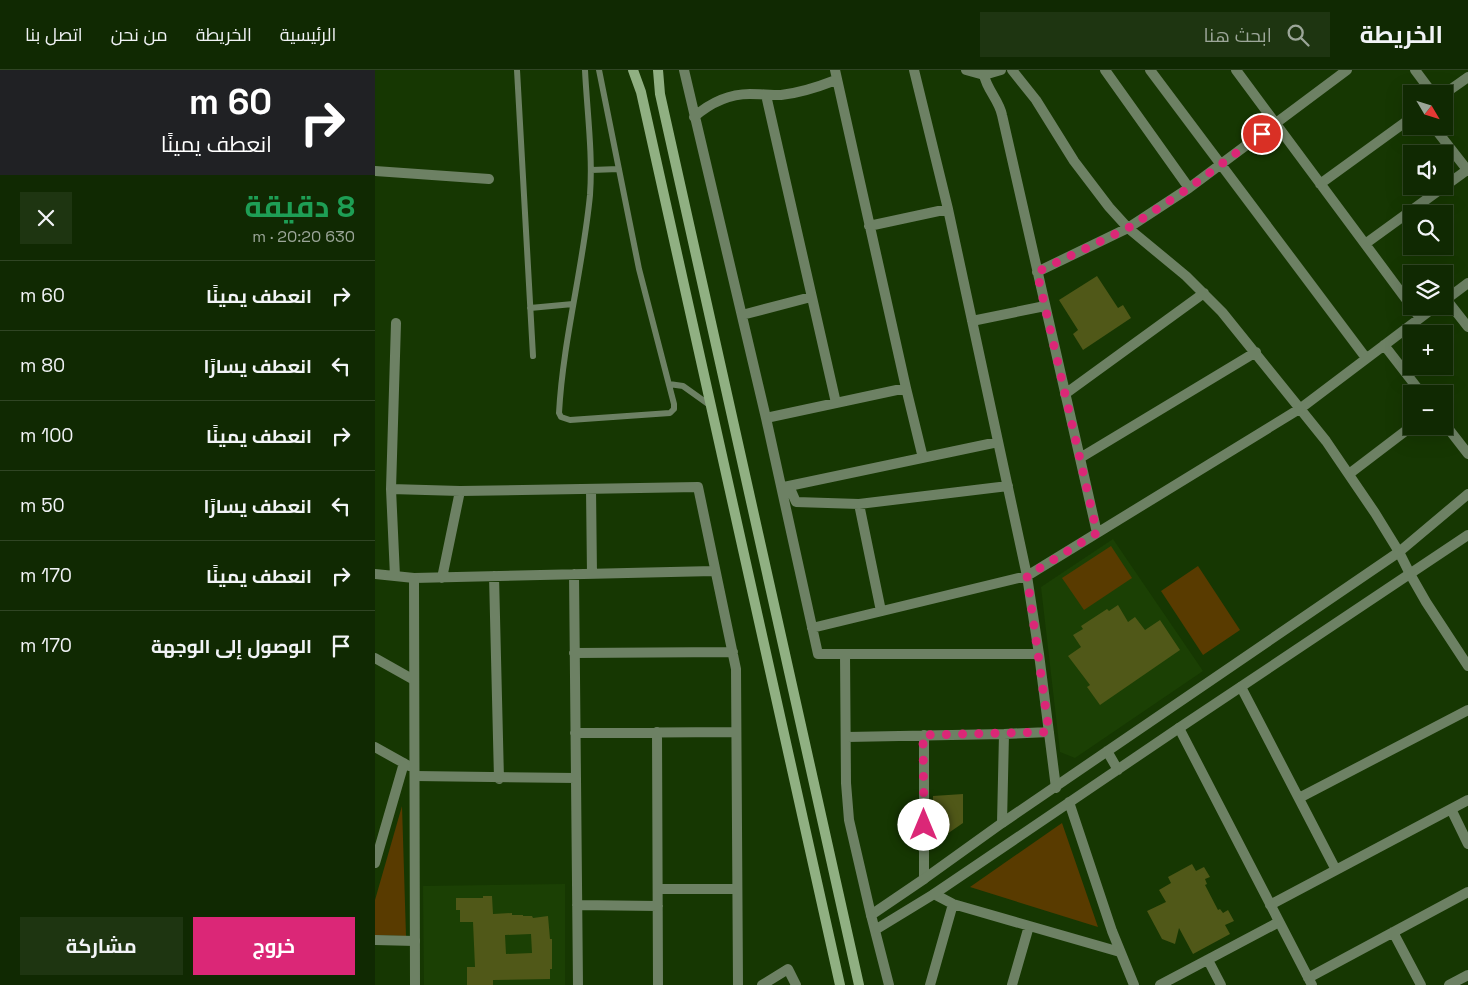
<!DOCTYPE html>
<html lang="ar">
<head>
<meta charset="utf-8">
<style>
	:root { --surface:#102902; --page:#1e3511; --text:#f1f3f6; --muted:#9ca699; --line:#304524; --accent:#db2777 }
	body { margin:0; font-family:"Space Grotesk",Cairo,sans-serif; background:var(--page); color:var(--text); direction:rtl; height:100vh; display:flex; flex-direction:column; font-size:19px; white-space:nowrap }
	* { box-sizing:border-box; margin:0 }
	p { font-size:16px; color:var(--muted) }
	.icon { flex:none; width:28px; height:28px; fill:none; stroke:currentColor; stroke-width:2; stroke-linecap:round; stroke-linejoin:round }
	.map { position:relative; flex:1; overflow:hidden; direction:ltr }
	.drawer { display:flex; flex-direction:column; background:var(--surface); width:375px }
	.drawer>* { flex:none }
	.banner { background:#202124; color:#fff; overflow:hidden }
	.needle { width:32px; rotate:128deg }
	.buttons { position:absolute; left:1028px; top:15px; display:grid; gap:10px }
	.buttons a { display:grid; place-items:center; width:50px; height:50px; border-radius:0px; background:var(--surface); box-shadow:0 5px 20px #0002,0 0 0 1px var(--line); font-size:25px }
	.pin { position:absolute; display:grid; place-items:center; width:42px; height:42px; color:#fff; margin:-21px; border:2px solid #fff; border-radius:50%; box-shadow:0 1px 5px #0007 }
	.me { position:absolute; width:55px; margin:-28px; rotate:0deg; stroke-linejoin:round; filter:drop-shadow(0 0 4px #0008) }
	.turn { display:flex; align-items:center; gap:18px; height:105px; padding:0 20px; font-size:22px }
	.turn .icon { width:65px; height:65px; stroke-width:2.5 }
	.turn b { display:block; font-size:35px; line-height:42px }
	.round { display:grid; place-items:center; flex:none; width:52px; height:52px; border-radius:0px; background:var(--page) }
	.head { display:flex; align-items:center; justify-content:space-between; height:85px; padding:0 20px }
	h1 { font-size:30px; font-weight:700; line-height:38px; color:#1e9e55 }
	.action { display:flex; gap:10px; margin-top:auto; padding:10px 20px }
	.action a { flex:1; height:58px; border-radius:0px; background:var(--accent); color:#fff; font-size:20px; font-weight:700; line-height:58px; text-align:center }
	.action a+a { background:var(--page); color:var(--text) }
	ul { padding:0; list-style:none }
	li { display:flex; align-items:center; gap:15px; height:70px; padding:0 20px; border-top:1px solid var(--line) }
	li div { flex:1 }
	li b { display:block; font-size:19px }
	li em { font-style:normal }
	header { display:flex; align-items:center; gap:30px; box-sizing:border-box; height:70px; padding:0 25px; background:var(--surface); border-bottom:1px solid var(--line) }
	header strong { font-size:24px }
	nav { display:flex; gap:28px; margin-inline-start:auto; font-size:18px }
	.search { width:350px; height:45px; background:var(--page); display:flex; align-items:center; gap:12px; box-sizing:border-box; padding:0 18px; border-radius:0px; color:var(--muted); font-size:19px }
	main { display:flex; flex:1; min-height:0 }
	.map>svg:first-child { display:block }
	.built { fill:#1b4004 }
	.green { fill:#593b00 }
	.building { fill:#505818; fill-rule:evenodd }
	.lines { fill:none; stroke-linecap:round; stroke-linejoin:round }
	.service { stroke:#6d8164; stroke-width:6 }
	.minor { stroke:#6d8164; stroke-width:10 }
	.tertiary { stroke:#6d8164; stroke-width:10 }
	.secondary { stroke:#90b082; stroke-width:10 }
	.route { stroke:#db2777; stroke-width:9; stroke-dasharray:0 16.2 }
</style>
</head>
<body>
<header>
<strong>الخريطة</strong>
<div class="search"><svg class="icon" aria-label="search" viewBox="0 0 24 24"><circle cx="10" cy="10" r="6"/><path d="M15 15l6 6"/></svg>ابحث هنا</div>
<nav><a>الرئيسية</a><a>الخريطة</a><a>من نحن</a><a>اتصل بنا</a></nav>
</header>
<main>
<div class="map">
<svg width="1093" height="915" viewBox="0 0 1093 915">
	<rect width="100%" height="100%" fill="#163702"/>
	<path class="built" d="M738,469L828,601L700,688L685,682L666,517Z
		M190,814V915H49L48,816Z"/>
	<path class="green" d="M736,476L757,508L709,540L687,508Z
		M823,496L865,560L828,585L786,521Z
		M27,736L31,866L0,865V830Z
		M687,753L723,857L595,817Z"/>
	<path class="building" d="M722,206L743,238L748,235L756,248L708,280L698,264L703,260L684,230Z
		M743,535L753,552L760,547L770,560L785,550L805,580L725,635L712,617L715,615L693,586L706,577L698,565L708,559L706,556L732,539L734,541Z
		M588,724V753L556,775L558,726Z
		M817,794L821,801L829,797L835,807L830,809L832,814L830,815L843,840L845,839L848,843L853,840L859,851L850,855L855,864L818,884L804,858L800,874L787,869L772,841L791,832L784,820L796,813L793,807Z
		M108,826H117L118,844L137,843V845H148V846H157L158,848L173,846L175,869H177V899H175V909L118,910V915H92V897H100L98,852H85V840H81V828H108ZM156,864L157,883L131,884L130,865Z"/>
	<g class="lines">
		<path class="service" d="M142,0L158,286
			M210,0C212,41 218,84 215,125C208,198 188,270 184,343L186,347L195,350L295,343L299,339V334L264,199L224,0
			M216,100L244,99
			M155,238L198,234
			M294,314L308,316L336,336"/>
		<path class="minor" d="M309,0L391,348L443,584H664
			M460,0L531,318L548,388
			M539,0L573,139L652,506L664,584L681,718
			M591,0L609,5L626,0
			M637,0L661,30L699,91L734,137L753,158L811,206L847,242L951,371L1000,443L1024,482L1035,504L1051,532L1093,596
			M730,0L814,118
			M775,0L991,288
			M861,0L1045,248
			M1040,0L1058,24
			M609,5C612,20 624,30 627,45L722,463
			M1069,24L1093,7
			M391,25L461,333
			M319,47C335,33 353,24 375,24C385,24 395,25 406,25C425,23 443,17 461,10
			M1058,56L1093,101
			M0,101L114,109
			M945,114L1036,48
			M494,156L573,139
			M990,174L1092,100
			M662,202L753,158L814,118L972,0
			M1071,229L1093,257
			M1069,231L1093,213
			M367,245L436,227
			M597,251L670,236
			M1009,275L1047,324
			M690,324L829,223
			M391,348L531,318
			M1069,353L1093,384
			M705,388L881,282
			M974,404L1037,356
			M414,416L421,432L484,434L633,416
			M409,417L623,372
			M16,419L85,421L323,417L361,599L363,915
			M216,419L217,504
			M484,434L506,541
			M0,504L39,508L339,501
			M199,504L203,915
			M20,506L16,419L21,253
			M119,506L124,709
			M67,508L85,421
			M437,558L652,506L926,338L1061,236
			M199,583L358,582
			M470,584L471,713L474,750L496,845
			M0,588L39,610
			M866,617L961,800
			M804,658L937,915
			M282,662L283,915
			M200,663L361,662
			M549,665V809
			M472,667L629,664L674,662
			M0,677L34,696
			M40,706L201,708
			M924,728L1093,640
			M1076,739L1093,774
			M627,753L629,664
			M0,793L29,693
			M283,819H362
			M559,824L578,834L745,882
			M202,835L283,836
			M895,835L1093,730
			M1018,862L1046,915
			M0,870L40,871
			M833,890L846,915
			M933,908L1093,822
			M555,915L578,834
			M637,915L654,856
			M785,915L904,852
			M1074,915L1093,905"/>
		<path class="tertiary" d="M39,508L40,915
			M732,681L743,700
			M694,732L737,861L759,915
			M500,860L559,824L804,658L1093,465
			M387,915L413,899L421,915
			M514,915L496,845L549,809L627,753L1024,482L1093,424"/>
		<path class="secondary" d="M258,0L266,22L465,915
			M283,0L285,24L484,915"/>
	</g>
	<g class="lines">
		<path class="route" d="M549,755L548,665L674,662L652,506L722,463L662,202L753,158L814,118L887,64"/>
	</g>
</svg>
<div class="buttons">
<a><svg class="needle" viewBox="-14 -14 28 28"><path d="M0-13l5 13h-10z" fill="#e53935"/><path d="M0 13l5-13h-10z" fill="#9ca699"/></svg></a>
<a><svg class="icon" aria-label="sound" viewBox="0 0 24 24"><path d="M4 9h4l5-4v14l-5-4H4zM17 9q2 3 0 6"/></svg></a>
<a><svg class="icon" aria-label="search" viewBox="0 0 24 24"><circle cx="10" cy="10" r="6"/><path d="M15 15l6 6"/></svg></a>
<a><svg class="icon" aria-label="layers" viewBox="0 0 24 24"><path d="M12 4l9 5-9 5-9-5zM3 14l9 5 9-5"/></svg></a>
<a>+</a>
<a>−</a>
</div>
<div class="pin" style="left:887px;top:64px;background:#d93025"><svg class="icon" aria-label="arrive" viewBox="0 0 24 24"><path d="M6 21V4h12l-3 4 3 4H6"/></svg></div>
<svg class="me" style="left:549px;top:755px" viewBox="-20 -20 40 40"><circle r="19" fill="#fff"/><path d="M0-13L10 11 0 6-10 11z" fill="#db2777"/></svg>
</div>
<section class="drawer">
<div class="banner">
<div class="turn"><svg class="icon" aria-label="right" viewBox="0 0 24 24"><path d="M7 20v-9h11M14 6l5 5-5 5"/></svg><div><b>60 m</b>انعطف يمينًا</div></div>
</div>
<div class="head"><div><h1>8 دقيقة</h1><p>630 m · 20:20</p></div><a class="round"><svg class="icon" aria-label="close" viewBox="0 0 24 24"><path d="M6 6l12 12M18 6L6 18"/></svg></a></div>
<ul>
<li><svg class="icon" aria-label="right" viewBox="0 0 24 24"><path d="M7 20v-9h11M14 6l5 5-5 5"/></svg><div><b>انعطف يمينًا</b></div><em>60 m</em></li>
<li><svg class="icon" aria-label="left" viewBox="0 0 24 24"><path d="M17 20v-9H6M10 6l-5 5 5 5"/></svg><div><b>انعطف يسارًا</b></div><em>80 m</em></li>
<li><svg class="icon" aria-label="right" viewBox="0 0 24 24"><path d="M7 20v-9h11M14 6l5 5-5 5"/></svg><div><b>انعطف يمينًا</b></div><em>100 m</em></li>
<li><svg class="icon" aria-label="left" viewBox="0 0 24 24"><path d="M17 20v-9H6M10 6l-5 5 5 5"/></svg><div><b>انعطف يسارًا</b></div><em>50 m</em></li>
<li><svg class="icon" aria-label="right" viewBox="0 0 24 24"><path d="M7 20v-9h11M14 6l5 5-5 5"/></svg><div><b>انعطف يمينًا</b></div><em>170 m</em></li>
<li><svg class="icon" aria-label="arrive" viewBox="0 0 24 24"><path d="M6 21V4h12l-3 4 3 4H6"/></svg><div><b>الوصول إلى الوجهة</b></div><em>170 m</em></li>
</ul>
<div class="action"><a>خروج</a><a>مشاركة</a></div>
</section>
</main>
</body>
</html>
